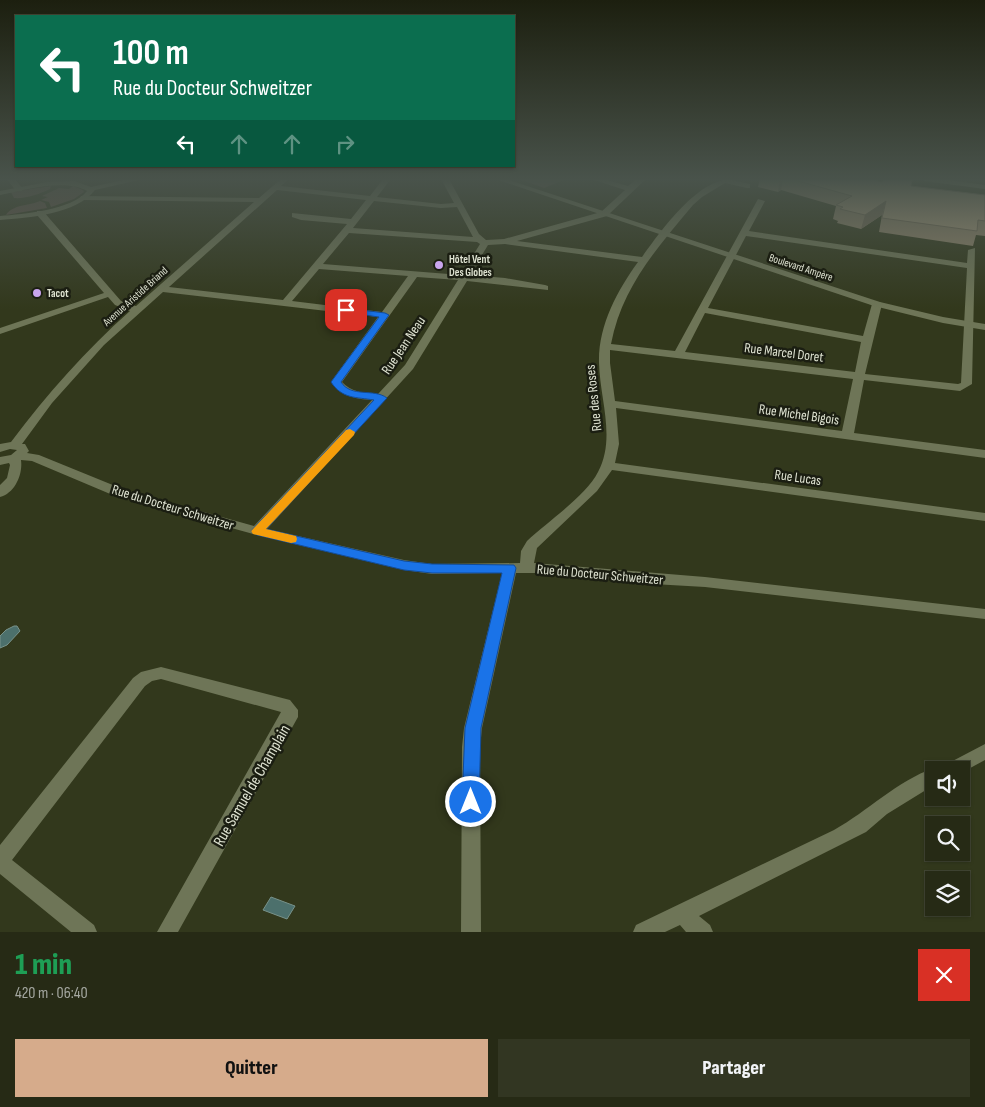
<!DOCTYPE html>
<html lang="fr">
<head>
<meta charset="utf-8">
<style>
	:root { --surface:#262a15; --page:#323622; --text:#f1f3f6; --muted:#a4a7a0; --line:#424634; --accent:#d6ab8b }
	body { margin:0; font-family:"Sofia Sans Condensed",sans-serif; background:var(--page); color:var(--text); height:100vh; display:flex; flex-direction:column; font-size:19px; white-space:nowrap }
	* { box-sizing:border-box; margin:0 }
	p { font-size:16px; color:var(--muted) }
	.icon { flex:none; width:28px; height:28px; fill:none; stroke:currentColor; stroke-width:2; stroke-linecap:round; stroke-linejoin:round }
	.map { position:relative; height:932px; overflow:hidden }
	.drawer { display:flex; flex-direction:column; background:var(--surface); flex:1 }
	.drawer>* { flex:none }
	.banner { position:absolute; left:15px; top:15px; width:500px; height:152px; border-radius:0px; box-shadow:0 1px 4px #0004,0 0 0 1px var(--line); background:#0b6e4f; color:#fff; overflow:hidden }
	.buttons { position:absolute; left:925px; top:761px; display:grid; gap:10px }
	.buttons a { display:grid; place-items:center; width:45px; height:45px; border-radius:0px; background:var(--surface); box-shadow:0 1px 4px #0004,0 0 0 1px var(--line); font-size:25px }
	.pin { position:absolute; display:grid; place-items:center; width:42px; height:42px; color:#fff; margin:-21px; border-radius:10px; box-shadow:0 2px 8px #0006 }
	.me { position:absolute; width:55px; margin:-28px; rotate:0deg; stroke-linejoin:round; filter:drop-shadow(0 0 4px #0008) }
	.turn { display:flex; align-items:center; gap:18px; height:105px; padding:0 15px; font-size:22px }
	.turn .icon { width:65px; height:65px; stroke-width:2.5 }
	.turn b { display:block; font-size:35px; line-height:42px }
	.lanes { display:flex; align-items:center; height:48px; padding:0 15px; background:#0003; justify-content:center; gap:25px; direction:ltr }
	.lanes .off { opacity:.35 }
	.round { display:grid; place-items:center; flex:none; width:52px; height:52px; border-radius:0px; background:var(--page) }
	.headline { display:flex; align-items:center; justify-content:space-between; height:85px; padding:0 15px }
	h1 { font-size:30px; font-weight:800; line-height:38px; color:#1e9e55 }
	.button { display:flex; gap:10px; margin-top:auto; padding:10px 15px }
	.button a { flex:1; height:58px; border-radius:0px; background:var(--accent); color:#111; font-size:20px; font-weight:800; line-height:58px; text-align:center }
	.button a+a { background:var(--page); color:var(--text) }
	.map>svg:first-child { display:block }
	.green { fill:#635147 }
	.water { fill:#4c706c; stroke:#78928a }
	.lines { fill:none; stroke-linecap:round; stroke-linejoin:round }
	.minor { fill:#6e7557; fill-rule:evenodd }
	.tertiary { fill:#6e7557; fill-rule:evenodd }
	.wall { fill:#90846c }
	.shaded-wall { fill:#756b58 }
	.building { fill:#a7997e; stroke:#756b58 }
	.route { fill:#1a73e8; stroke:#114b97 }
	.slow { fill:#f59e0b }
	.poi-dot { fill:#c9a5ee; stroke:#1b1e12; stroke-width:2 }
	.labels { text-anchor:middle; stroke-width:5; stroke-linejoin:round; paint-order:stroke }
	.far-poi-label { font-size:11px; font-weight:bold; fill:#dee2d1; stroke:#1b1e12; text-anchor:start }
	.far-street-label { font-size:11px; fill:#dee2d1; stroke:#1b1e12 }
	.street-label { font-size:14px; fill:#dee2d1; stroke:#1b1e12 }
	.near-street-label { font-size:16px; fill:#dee2d1; stroke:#1b1e12 }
</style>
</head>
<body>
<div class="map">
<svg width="985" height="932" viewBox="0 0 985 932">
	<rect width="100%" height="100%" fill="#32381c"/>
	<path class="green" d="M519,179H566L544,188Z
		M51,186L50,189C40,194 25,199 14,198L11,192Z
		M73,186L83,190L84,192L74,199L51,207L49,202L41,200L48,197L42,196L59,188L69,189Z
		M40,201L45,203L47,208L6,215C13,204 29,206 40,201Z"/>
	<path class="water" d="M14,626H17L20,631L7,645L0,648V636L6,630Z
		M271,897L295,906L287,919L263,910Z"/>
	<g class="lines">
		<path class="minor" d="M7,179H15L23,189L22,191H16Z
			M281,179H289L281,186L370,196L383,179H391L377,197L441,204L454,203L441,179H449L479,234L486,240L504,239L601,212L625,190L591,179H603L628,186L637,179H646L607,216L517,241L642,257C661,231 697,179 732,179L731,180L750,184V188H747L725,183L702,197L693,205C657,248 622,287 611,344L675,351L758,199L765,201L749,231L967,263L968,250L975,248L972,384L960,391L864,380L854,433L985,450V458L616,408L619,444L615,463L985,513V521L612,470L597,491L537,548L534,563L705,577L985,609V619L705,587L653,584L546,573H516L482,728L480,747L481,932H461L462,747L464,728L502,573L432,574L404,570L257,535L115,496L32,461L21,460C23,474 15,493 0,497V485L7,478L10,465L9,463L0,465V457L11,455L17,450L10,449L0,452V444L11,442C47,394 86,350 130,311L115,305L108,297L0,334V328L104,293L37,215V211H43L121,301L136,306L254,202L84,200L80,198L81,196L259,198ZM277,190L366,200L351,219L292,213V217L301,220L347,224L283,300L169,287ZM374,201L441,208L457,207L473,237L353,228ZM349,233L477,242L480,244L461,275L323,264ZM746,236L967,268L961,383L958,384L865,374L882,304L880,302H874L872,304L863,336L708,308ZM505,244L638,262C617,291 598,326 599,363C600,400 616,438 598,472C586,496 547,522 527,541L521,551L520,563L432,564L404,560L267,529L413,369L467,281L548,290V286L545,285L505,278L470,275L488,245ZM319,269L408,276L382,312L292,301ZM417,277L458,280L405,365L378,394C364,393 351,392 342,382ZM163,292L378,317L331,382C341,396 355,399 372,400L254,526L125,490L39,455L27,453L29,451L25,444H22L52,403L104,345ZM705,313L861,342L855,372L685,352ZM610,350L853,379L842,431L615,401L610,363Z
			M920,179H940L985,185V189L924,181Z
			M161,667L290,700L298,710V717L178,932H157L281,712L161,679L152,681L145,686L12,860L94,925L97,932H71L0,874V845L133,678L141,672Z
			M985,744V760L961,773V770H942L945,765Z
			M934,768L939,770H934V785L887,814L866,832L699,916L710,925L713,932H686L680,925L665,932H633L636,925L834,830C868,811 897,781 934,768Z"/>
		<path class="tertiary" d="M128,179H143L95,190C77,214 28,218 0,220V216C23,214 72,210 87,191C66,178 23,190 0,195V191L47,182L74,181L91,187Z
			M495,179H506L880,302L943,317L985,324V330L943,323L874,306Z"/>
	</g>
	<path class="wall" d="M760,179H872L881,182L886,179H908L911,186L985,195V236L976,235L973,246L879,232L882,215L861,229L837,223L838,221L833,219L836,206L781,190L778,192L758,187Z"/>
	<path class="shaded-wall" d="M780,179H783L781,190L778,192Z
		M886,201L882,215L861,229L865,215Z"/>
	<path class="building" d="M791,179H872L881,182L886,179H908V180H912L911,186L985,195V221L978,220L977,231L882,218L886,201L865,215L840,209L843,207L836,205L852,196Z"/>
	<linearGradient id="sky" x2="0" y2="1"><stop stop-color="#1c1f0f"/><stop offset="0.58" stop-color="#49534b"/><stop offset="1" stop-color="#49534b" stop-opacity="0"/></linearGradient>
	<rect width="985" height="309" fill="url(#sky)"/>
	<path class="route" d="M346,308L385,313L389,315L341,382C351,398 374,388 387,398L266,529L404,561L432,564L514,565L516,568L481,728L479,802L477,807L471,810L465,807L462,802L465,728L502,573H432L404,570L257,535L251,531L374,400C356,397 342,399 331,382L379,317L342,312V309Z"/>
	<path class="slow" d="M350,429L355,432L354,435L266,529L296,536L297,539L296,542L291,543L253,534L251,531L253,529L346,430Z"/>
	<g class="poi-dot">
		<circle cx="439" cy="265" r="5"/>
		<circle cx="37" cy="293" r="5"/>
	</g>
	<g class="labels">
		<g class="far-poi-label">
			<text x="449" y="263">Hôtel Vent<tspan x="449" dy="13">Des Globes</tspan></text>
			<text x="47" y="297">Tacot</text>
		</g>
		<g class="far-street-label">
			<text transform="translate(801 267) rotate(18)" y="4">Boulevard Ampère</text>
			<text transform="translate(135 296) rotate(-42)" y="4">Avenue Aristide Briand</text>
		</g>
		<g class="street-label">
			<text transform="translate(403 345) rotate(-56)" y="5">Rue Jean Neau</text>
			<text transform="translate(784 352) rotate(7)" y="5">Rue Marcel Doret</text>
			<text transform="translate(593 398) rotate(-96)" y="5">Rue des Roses</text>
			<text transform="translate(799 414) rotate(8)" y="5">Rue Michel Bigois</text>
			<text transform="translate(798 477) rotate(8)" y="5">Rue Lucas</text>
			<text transform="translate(173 507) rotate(17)" y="5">Rue du Docteur Schweitzer</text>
			<text transform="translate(600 574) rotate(5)" y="5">Rue du Docteur Schweitzer</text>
		</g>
		<g class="near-street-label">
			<text transform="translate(251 785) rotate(-60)" y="6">Rue Samuel de Champlain</text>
		</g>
	</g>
</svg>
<div class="buttons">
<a><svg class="icon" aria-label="sound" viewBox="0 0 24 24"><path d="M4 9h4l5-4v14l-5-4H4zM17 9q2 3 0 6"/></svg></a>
<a><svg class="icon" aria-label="search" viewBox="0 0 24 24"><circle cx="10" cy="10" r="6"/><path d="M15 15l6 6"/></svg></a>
<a><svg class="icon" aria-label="layers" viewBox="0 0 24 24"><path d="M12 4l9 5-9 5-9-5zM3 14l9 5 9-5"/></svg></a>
</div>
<div class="pin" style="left:346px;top:310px;background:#d93025"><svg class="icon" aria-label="arrive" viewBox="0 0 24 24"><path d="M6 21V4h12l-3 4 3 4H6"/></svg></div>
<svg class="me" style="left:471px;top:802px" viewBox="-20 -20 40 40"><circle r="17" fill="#1a73e8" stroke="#fff" stroke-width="3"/><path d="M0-11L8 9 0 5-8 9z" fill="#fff"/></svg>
<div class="banner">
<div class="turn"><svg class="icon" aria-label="left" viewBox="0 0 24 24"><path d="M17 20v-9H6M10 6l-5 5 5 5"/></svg><div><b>100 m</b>Rue du Docteur Schweitzer</div></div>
<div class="lanes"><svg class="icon" aria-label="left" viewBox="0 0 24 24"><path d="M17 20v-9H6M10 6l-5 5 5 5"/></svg><svg class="icon off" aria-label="ahead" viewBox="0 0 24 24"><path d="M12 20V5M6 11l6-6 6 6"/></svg><svg class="icon off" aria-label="ahead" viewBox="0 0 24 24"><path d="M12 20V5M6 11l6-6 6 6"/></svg><svg class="icon off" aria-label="right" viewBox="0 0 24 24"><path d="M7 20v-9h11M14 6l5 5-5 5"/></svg></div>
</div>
</div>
<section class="drawer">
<div class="headline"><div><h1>1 min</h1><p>420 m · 06:40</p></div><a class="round" style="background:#d93025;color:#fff"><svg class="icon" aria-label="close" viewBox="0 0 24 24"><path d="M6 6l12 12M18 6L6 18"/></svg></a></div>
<div class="button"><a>Quitter</a><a>Partager</a></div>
</section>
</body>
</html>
